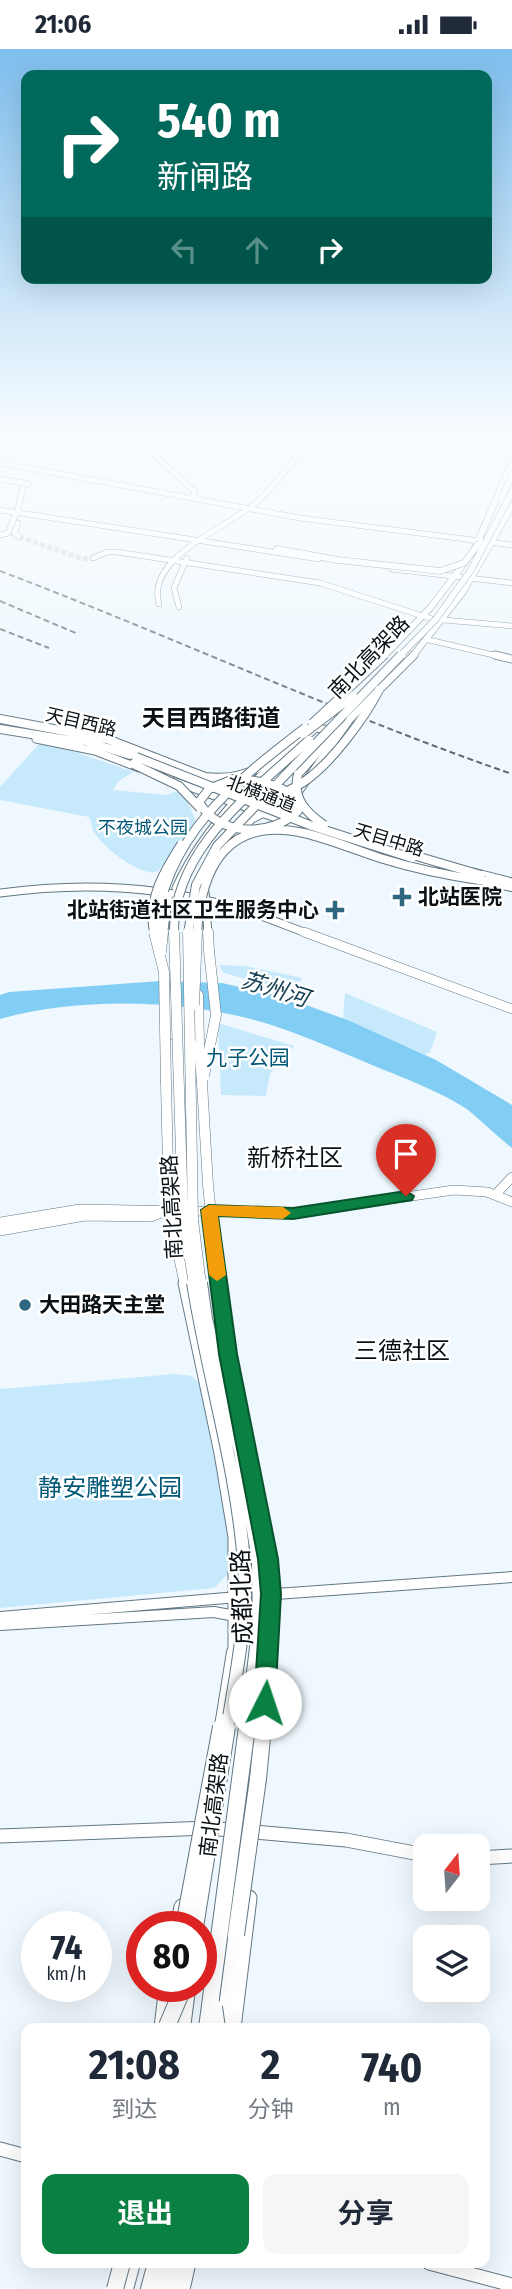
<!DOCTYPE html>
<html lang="zh">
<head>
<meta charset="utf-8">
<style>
	:root { --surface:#fff; --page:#f6f6f7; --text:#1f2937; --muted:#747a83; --accent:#0b8043 }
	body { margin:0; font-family:"Fira Sans Condensed","Noto Sans SC",sans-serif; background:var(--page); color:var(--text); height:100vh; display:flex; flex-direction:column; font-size:26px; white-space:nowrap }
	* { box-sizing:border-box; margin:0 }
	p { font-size:23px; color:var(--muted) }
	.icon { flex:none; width:38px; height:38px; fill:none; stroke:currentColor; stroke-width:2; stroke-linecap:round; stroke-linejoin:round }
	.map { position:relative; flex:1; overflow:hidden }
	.sheet { position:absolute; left:21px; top:1974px; width:469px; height:245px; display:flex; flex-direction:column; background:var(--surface); border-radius:14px; box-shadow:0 7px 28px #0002 }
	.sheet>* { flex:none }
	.top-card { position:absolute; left:21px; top:21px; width:471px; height:214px; border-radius:14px; box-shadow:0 7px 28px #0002; background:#00695c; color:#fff; overflow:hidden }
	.needle { width:46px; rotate:17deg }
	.fabs { position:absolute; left:413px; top:1785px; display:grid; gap:14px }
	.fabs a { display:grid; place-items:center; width:77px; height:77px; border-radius:14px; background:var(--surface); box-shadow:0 7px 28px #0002; font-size:35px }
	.speed { position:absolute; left:21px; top:1862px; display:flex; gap:14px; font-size:35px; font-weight:700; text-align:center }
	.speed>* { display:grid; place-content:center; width:91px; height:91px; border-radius:50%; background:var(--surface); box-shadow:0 7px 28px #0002; line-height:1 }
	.speed small { font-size:18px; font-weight:400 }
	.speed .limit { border:10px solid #d22; background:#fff; color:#111 }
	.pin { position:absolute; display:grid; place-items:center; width:60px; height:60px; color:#fff; margin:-72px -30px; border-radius:50% 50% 50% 0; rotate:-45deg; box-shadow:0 0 7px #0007 }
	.pin .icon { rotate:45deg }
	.me { position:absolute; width:77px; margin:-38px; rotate:4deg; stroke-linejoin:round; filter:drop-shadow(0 0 5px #0008) }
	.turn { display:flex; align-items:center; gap:24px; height:147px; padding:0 21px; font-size:32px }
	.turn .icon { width:91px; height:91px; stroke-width:2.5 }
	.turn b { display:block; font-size:49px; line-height:60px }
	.lanes { display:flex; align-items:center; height:66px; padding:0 21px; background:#0003; justify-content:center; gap:35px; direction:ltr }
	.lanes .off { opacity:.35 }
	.eta { display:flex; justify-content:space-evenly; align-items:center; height:119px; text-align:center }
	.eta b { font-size:42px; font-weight:700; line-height:49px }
	.primary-button { display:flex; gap:14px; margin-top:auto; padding:14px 21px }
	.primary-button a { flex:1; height:80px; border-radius:14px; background:var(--accent); color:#fff; font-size:28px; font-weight:700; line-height:80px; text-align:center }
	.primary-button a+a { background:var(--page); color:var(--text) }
	.status { display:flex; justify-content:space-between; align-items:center; height:49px; padding:0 35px; background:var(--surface); direction:ltr }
	.status svg { height:19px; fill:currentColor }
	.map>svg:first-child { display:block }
	.green { fill:#c6e9fc }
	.water { fill:#82cdf4 }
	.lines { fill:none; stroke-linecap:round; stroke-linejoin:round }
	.secondary-tunnel { stroke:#ccd5db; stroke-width:5; stroke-dasharray:5 2.5; stroke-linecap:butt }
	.secondary-far4-casing { stroke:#627783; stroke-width:6 }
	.secondary-far3-casing { stroke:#627783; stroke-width:9 }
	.secondary-far2-casing { stroke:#627783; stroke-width:10 }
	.secondary-far1-casing { stroke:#627783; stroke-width:12 }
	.secondary-casing { stroke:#627783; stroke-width:15 }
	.primary-far4-casing { stroke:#627783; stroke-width:7 }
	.primary-far3-casing { stroke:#627783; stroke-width:9 }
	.primary-far2-casing { stroke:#627783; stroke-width:11 }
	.primary-far1-casing { stroke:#627783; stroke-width:13 }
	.primary-casing { stroke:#627783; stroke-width:17 }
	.highway-far4-casing { stroke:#627783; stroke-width:7 }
	.highway-far3-casing { stroke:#627783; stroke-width:10 }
	.highway-far2-casing { stroke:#627783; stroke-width:11 }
	.highway-far1-casing { stroke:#627783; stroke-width:14 }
	.highway-casing { stroke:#627783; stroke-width:18 }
	.secondary-far4 { stroke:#fff; stroke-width:5 }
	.secondary-far3 { stroke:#fff; stroke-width:7 }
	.secondary-far2 { stroke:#fff; stroke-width:9 }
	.secondary-far1 { stroke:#fff; stroke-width:10 }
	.secondary { stroke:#fff; stroke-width:13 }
	.primary-far4 { stroke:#fff; stroke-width:6 }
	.primary-far3 { stroke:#fff; stroke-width:7 }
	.primary-far2 { stroke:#fff; stroke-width:10 }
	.primary-far1 { stroke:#fff; stroke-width:11 }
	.primary { stroke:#fff; stroke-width:15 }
	.highway-far4 { stroke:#fff; stroke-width:6 }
	.highway-far3 { stroke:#fff; stroke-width:8 }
	.highway-far2 { stroke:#fff; stroke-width:10 }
	.highway-far1 { stroke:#fff; stroke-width:12 }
	.highway { stroke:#fff; stroke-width:16 }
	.rail { stroke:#5e676b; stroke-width:2; stroke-dasharray:6 3.5; stroke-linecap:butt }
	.primary-bridge-far2-casing { stroke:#627783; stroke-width:7; stroke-linecap:butt }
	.primary-bridge-far1-casing { stroke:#627783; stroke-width:9; stroke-linecap:butt }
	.primary-bridge-casing { stroke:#627783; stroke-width:11; stroke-linecap:butt }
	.highway-bridge-far4-casing { stroke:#627783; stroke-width:7; stroke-linecap:butt }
	.highway-bridge-far3-casing { stroke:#627783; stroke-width:10; stroke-linecap:butt }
	.highway-bridge-far2-casing { stroke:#627783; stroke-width:11; stroke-linecap:butt }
	.highway-bridge-far1-casing { stroke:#627783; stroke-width:14; stroke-linecap:butt }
	.highway-bridge-casing { stroke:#627783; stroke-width:18; stroke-linecap:butt }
	.primary-bridge-far2 { stroke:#fff; stroke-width:6 }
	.primary-bridge-far1 { stroke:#fff; stroke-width:7 }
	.primary-bridge { stroke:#fff; stroke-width:10 }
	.highway-bridge-far4 { stroke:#fff; stroke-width:6 }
	.highway-bridge-far3 { stroke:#fff; stroke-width:8 }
	.highway-bridge-far2 { stroke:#fff; stroke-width:10 }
	.highway-bridge-far1 { stroke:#fff; stroke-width:12 }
	.highway-bridge { stroke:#fff; stroke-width:16 }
	.route { fill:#0b8043; stroke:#07532c; stroke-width:2 }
	.slow { fill:#f59e0b }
	.poi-dot { fill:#2f6681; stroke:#fff; stroke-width:2.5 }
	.labels { text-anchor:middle; stroke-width:5; stroke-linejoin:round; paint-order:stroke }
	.far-street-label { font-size:18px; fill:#091115; stroke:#fff }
	.far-park-label { font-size:18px; fill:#015776; stroke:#fff }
	.street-label { font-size:21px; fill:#091115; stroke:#fff }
	.poi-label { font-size:21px; font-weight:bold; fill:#091115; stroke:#fff; text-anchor:start }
	.park-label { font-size:21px; fill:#015776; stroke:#fff }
	.far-district-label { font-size:23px; font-weight:bold; fill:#091115; stroke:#fff }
	.water-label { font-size:23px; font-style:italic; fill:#164155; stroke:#fff }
	.quarter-label { font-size:24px; fill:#091115; stroke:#fff }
	.near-park-label { font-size:24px; fill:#015776; stroke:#fff }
	.near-street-label { font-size:24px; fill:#091115; stroke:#fff }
</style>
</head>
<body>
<div class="status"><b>21:06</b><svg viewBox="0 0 49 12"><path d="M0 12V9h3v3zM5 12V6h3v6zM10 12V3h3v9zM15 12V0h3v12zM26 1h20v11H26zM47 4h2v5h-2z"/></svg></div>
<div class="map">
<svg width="512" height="2240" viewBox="0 0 512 2240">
	<rect width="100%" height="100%" fill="#eff8fe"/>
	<path class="green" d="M39,695L75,703L134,723L120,731L113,741L166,746L182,740L196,772L158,822C143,830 102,798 94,783C91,778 92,773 89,768L0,751V738Z
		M219,916L246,917L302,929L294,943L224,924Z
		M345,944L437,983L430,1003L426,1006L343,969Z
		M218,974L294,997L270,1025L266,1047L221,1046Z
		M175,1325L192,1327L201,1336L232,1506L228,1525L214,1539L0,1559V1340Z"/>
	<path class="water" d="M161,932L222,934L284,948L350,972L436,1011L512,1056V1099C497,1087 483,1073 468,1061C444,1044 399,1027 372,1016C331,999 290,980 247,969C171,950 75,949 0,970V946L9,943Z"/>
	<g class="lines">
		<path class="secondary-tunnel" d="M19,488L83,510L93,509"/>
		<defs>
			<path id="secondary-far4" d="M135,388L195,443L193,450
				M303,388L512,394
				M0,414L300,469L512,496
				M0,430L29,435
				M0,461L319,510
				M18,474L14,484L19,488
				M0,486L8,484L18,460L24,434
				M93,509L107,503H117L320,534L432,570L512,577
				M392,520L512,534
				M159,555C146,509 223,480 252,457C275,439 293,410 312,388
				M179,558L174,539L187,509
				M429,591L502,608"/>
			<path id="secondary-far3" d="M495,606L512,610
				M0,844C79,833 156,836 233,858C259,865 284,876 309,885"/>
			<path id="secondary-far2" d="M304,883L512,960
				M495,1146L512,1128
				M0,1173L80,1160L293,1164L454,1141L487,1143L512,1153
				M0,1182L85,1167L151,1168L161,1164"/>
			<path id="secondary-far1" d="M262,1546L512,1528
				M0,1568L238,1548
				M0,1576L214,1563L235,1567"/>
			<path id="secondary" d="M0,1787L208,1779L346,1791L425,1806
				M478,1809L512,1807
				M0,2100L26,2107
				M429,2214L512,2236"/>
			<path id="primary-far4" d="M391,600L431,558L474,501L512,414
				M412,608L463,543L512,457"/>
			<path id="primary-far3" d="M400,620L414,606
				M36,690L95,702L139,719
				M173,732L323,786
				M221,804L252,770L294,749L350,670
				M473,823L512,833
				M176,839C207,771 259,726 316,679L331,681L328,685
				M205,843L208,885"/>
			<path id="primary-far2" d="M208,883L209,902
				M166,1034L169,1161L185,1236
				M202,1034L208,1136L218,1236"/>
			<path id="primary-far1" d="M184,1234L220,1404L234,1488V1608
				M218,1234C235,1371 279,1496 266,1636"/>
			<path id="primary" d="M178,1878L182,1858
				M162,1978L167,1937
				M233,1979L249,1849
				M157,2240L164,2214
				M182,2240L188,2214"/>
			<path id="highway-far4" d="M277,500L338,511"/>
			<path id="highway-far3" d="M0,670L107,690L205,728C245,733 272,715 299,687
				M0,680L80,693
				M75,689L130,706
				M298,725L331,688L341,669
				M408,812L446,822
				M475,830L512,838"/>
			<path id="highway-far2" d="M167,943L174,986
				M198,946L199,995"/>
			<path id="highway-far1" d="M222,1671L233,1603
				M262,1680L267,1629"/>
			<path id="highway" d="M258,1730L263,1678
				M182,1979L187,1940
				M224,1979L236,1886
				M125,2240L132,2214
				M149,2240L156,2214
				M167,2240L174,2214"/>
		</defs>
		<use href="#secondary-far4" class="secondary-far4-casing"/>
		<use href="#secondary-far3" class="secondary-far3-casing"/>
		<use href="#secondary-far2" class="secondary-far2-casing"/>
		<use href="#secondary-far1" class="secondary-far1-casing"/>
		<use href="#secondary" class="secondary-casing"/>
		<use href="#primary-far4" class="primary-far4-casing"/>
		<use href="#primary-far3" class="primary-far3-casing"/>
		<use href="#primary-far2" class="primary-far2-casing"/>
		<use href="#primary-far1" class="primary-far1-casing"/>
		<use href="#primary" class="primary-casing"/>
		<use href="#highway-far4" class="highway-far4-casing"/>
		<use href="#highway-far3" class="highway-far3-casing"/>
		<use href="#highway-far2" class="highway-far2-casing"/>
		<use href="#highway-far1" class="highway-far1-casing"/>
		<use href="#highway" class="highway-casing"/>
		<use href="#secondary-far4" class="secondary-far4"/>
		<use href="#secondary-far3" class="secondary-far3"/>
		<use href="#secondary-far2" class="secondary-far2"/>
		<use href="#secondary-far1" class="secondary-far1"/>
		<use href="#secondary" class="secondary"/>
		<use href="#primary-far4" class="primary-far4"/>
		<use href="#primary-far3" class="primary-far3"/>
		<use href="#primary-far2" class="primary-far2"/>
		<use href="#primary-far1" class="primary-far1"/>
		<use href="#primary" class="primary"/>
		<use href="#highway-far4" class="highway-far4"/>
		<use href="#highway-far3" class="highway-far3"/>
		<use href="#highway-far2" class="highway-far2"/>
		<use href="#highway-far1" class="highway-far1"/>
		<use href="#highway" class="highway"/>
		<path class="rail" d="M0,522C172,587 338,665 512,725
			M0,552L78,585
			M0,580L49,599"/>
		<defs>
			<path id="primary-bridge-far2" d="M383,608L391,600"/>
			<path id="primary-bridge-far1" d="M350,670L400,620
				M312,674L385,606
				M154,885C146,851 163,823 181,795"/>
			<path id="primary-bridge" d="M154,883L164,923L166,1034
				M204,1027L216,966L209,902"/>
			<path id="highway-bridge-far4" d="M502,448L512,426
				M338,511L440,522L464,514L480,493
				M399,608L436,570L471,521L512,443"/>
			<path id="highway-bridge-far3" d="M303,685L353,647
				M136,708L312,777L412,809
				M133,715L179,737L200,759
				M298,725C292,749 305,763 324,776
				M234,730C257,731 278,734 296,749L298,762C272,788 218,788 199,753L209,740Z
				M257,756C272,749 288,743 302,734C330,716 364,670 379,641
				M406,804L481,826
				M155,884C165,788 233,734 305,679
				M163,885L168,847
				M174,885C172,800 253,743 309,691
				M188,885L196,836L217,797L401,606
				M197,885C201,817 228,767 304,784C330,790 355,801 380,809C415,820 450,827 485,832"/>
			<path id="highway-bridge-far2" d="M174,883L183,1165L194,1236
				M188,883L193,1171L201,1236
				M161,903L163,883
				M194,956L197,883
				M199,995L202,1034"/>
			<path id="highway-bridge-far1" d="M193,1234C208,1328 237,1420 244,1514C248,1569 236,1626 227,1680
				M201,1234L206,1270L240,1402L258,1511L259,1574L246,1680
				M220,1680L222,1671"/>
			<path id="highway-bridge" d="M186,1866L221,1678
				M195,1878L227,1678
				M236,1886L258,1730
				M214,1958L217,1979
				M167,1977L184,1937
				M207,1979L247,1678
				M115,2240L122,2214"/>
		</defs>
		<use href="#primary-bridge-far2" class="primary-bridge-far2-casing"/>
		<use href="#primary-bridge-far1" class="primary-bridge-far1-casing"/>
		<use href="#primary-bridge" class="primary-bridge-casing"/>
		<use href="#highway-bridge-far4" class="highway-bridge-far4-casing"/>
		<use href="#highway-bridge-far3" class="highway-bridge-far3-casing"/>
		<use href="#highway-bridge-far2" class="highway-bridge-far2-casing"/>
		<use href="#highway-bridge-far1" class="highway-bridge-far1-casing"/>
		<use href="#highway-bridge" class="highway-bridge-casing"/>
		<use href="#primary-bridge-far2" class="primary-bridge-far2"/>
		<use href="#primary-bridge-far1" class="primary-bridge-far1"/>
		<use href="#primary-bridge" class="primary-bridge"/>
		<use href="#highway-bridge-far4" class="highway-bridge-far4"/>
		<use href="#highway-bridge-far3" class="highway-bridge-far3"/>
		<use href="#highway-bridge-far2" class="highway-bridge-far2"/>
		<use href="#highway-bridge-far1" class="highway-bridge-far1"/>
		<use href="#highway-bridge" class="highway-bridge"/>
	</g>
	<linearGradient id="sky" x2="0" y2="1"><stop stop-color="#7fbeed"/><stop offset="0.55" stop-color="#f8fcff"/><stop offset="1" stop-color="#f8fcff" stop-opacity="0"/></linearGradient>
	<rect width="512" height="701" fill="url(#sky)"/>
	<path class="route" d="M406,1142L414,1147L412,1151L293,1170L218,1167L237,1305L278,1510L281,1545L275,1654L272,1661L265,1664L257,1661L254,1654L261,1545L258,1510L219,1305L201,1161L209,1156L293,1159Z"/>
	<path class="slow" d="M209,1156L283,1158L291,1164L283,1170L218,1167L226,1226L217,1232L209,1226L201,1161Z"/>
	<g class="poi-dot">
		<path d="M398.5 837.5h7v7h7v7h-7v7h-7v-7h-7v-7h7z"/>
		<path d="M331.5 850.5h7v7h7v7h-7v7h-7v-7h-7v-7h7z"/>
		<circle cx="25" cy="1256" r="7"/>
	</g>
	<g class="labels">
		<g class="far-street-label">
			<text transform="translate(81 673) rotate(13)" y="6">天目西路</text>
			<text transform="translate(261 745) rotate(21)" y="6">北横通道</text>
			<text transform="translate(389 791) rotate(17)" y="6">天目中路</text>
		</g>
		<g class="far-park-label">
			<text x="143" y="785">不夜城公园</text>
		</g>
		<g class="street-label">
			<text transform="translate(369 608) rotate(-46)" y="7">南北高架路</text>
			<text transform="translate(172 1158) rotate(-93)" y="7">南北高架路</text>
			<text transform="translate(214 1756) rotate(-83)" y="7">南北高架路</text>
		</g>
		<g class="poi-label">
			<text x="418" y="855">北站医院</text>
			<text x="319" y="868" text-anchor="end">北站街道社区卫生服务中心</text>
			<text x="39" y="1263">大田路天主堂</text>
		</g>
		<g class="park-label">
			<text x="248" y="1016">九子公园</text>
		</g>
		<g class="far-district-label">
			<text x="211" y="677">天目西路街道</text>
		</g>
		<g class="water-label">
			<text transform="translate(275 940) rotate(17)" y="8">苏州河</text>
		</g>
		<g class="quarter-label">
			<text x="295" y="1117">新桥社区</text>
			<text x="402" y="1310">三德社区</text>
		</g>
		<g class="near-park-label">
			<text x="110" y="1447">静安雕塑公园</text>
		</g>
		<g class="near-street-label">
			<text transform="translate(242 1548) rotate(-92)" y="8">成都北路</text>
		</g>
	</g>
</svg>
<div class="fabs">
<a><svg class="needle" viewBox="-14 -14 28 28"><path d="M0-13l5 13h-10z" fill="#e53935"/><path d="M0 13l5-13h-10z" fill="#747a83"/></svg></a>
<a><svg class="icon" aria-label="layers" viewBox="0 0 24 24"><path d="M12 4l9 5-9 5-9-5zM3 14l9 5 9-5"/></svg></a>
</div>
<div class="speed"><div>74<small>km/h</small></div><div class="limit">80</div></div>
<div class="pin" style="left:406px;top:1147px;background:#d93025"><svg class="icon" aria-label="arrive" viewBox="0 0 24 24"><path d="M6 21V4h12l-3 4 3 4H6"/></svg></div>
<svg class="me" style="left:265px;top:1654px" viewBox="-20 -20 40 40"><circle r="19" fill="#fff"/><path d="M0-13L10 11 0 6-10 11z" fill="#0b8043"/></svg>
<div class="top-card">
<div class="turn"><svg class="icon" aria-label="right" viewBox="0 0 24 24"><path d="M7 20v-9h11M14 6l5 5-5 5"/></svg><div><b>540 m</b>新闸路</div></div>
<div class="lanes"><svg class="icon off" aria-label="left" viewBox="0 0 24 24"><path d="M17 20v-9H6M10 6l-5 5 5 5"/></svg><svg class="icon off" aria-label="ahead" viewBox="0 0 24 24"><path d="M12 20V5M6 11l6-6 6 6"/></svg><svg class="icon" aria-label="right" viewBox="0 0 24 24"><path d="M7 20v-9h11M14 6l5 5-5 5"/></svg></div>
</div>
<section class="sheet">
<div class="eta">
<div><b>21:08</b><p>到达</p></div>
<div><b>2</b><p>分钟</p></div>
<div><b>740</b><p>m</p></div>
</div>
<div class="primary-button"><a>退出</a><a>分享</a></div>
</section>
</div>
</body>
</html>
